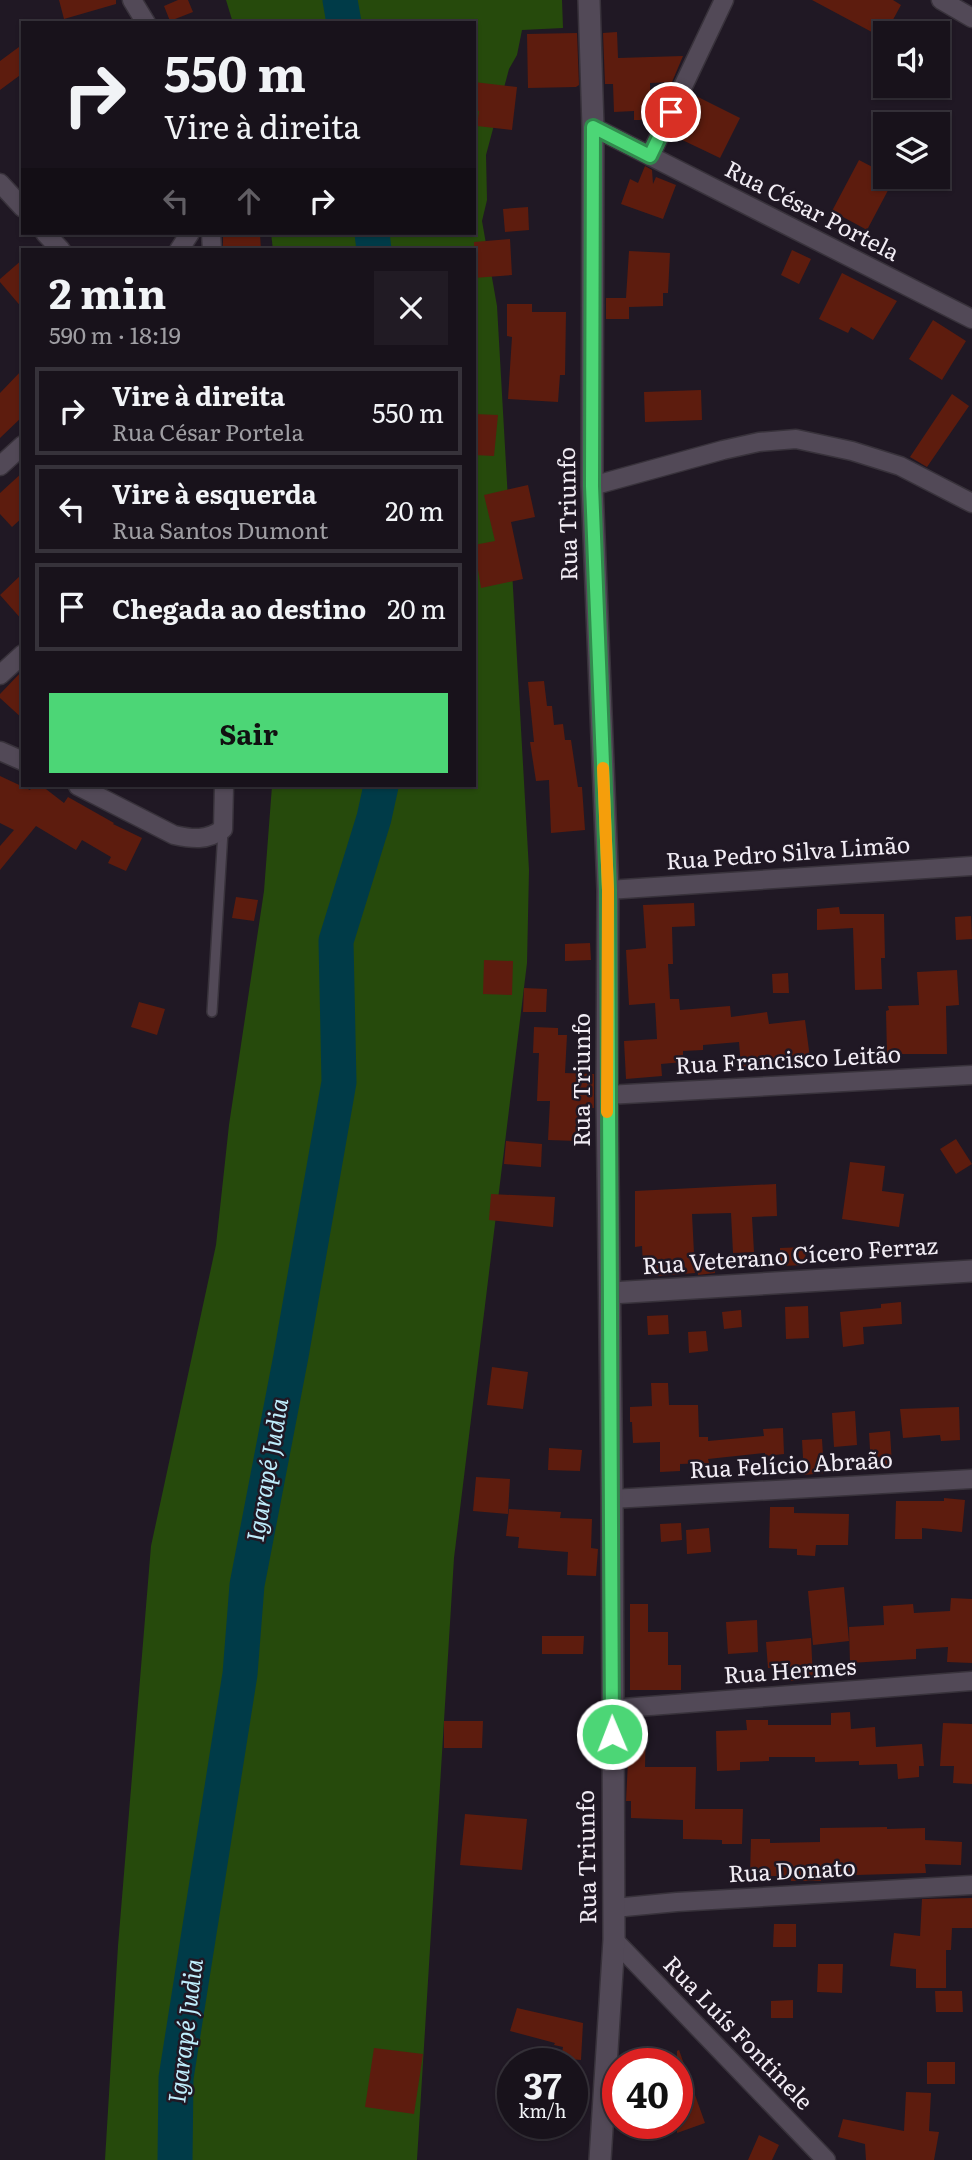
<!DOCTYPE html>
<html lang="pt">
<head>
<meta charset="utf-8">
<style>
	:root { --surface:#18121b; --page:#211b24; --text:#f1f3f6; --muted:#9f9ea3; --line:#36323a; --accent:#4cd676 }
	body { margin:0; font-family:Literata,serif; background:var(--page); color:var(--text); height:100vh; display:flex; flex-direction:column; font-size:26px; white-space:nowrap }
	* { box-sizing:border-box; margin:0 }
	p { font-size:23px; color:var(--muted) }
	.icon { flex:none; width:38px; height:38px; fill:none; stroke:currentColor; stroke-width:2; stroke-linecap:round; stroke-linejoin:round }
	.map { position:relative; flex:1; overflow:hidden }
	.sheet { position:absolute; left:21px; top:248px; width:455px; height:539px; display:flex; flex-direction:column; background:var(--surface); border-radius:0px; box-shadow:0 2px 5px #0004,0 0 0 2px var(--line) }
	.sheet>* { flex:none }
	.guide { position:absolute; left:21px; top:21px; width:455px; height:214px; border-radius:0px; box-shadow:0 2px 5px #0004,0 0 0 2px var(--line); background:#18121b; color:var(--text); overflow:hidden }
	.tools { position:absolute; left:873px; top:21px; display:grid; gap:14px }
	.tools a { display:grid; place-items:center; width:77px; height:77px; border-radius:0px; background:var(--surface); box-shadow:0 2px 5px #0004,0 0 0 2px var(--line); font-size:35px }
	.speed { position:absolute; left:497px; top:2048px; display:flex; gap:14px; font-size:35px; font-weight:700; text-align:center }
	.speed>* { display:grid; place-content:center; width:91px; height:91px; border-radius:50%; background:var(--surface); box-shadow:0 2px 5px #0004,0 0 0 2px var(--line); line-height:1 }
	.speed small { font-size:18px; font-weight:400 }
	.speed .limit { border:10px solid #d22; background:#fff; color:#111 }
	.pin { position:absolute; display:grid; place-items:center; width:60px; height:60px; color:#fff; margin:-30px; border:4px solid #fff; border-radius:50%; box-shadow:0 2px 7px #0007 }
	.me { position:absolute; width:77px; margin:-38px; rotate:359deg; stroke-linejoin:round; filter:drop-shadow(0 0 5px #0008) }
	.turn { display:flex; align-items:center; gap:24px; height:147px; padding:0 28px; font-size:32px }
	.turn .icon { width:91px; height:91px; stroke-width:2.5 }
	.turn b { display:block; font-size:49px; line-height:60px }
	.lanes { display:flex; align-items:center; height:66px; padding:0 28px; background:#0003; justify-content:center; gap:35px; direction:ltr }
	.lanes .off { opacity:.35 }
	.round { display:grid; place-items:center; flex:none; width:74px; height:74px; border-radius:0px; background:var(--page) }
	.head { display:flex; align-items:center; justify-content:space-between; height:119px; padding:0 28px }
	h1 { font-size:42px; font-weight:700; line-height:52px }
	.action { display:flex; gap:14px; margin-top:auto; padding:14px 28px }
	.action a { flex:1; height:80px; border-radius:0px; background:var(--accent); color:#111; font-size:28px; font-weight:700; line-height:80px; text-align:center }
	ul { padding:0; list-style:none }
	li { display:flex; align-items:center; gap:21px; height:88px; margin:0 14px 10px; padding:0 14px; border:4px solid var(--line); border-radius:0px }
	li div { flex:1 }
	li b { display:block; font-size:26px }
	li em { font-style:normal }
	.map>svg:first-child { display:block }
	.forest { fill:#264a0c }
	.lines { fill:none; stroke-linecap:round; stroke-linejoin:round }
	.river { stroke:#003b48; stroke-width:35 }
	.building { fill:#5d1c0e }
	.service-casing { stroke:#38323b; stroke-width:12 }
	.minor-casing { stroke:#38323b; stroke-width:21 }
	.tertiary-casing { stroke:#38323b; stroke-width:24 }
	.service { stroke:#524957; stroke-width:9 }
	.minor { stroke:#524957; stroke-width:18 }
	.tertiary { stroke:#524957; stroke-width:21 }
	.route-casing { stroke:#318b4d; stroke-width:18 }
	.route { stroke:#4cd676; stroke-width:12 }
	.slow { stroke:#f59e0b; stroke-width:12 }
	.labels { text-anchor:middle; stroke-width:5; stroke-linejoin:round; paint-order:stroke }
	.street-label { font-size:23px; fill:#f1ecf4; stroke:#201824 }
	.water-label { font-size:24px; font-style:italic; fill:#bfedfc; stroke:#201824 }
</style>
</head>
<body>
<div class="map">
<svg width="972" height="2160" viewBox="0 0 972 2160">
	<rect width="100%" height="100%" fill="#201824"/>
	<path class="forest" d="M226,0H562L563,28L522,30L517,55L509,69L486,155L487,200L482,221L497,306L529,870L527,963L454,1558L417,2160H105L118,1946L151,1546L216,1245L229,1125L264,891L272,786H474V250H273L271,233H474V23H233Z"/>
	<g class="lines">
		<path class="river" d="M340,0L344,23
			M372,233L374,250
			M175,2160L176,2078L240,1674L247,1585L291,1356L339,1082L336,941L374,818L381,786"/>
	</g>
	<path class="building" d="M59,0H116V4L64,19Z
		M178,0H188L193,12L170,21L164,6Z
		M812,0H893L901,5L883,38Z
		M617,32L618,58L683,56L672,82L650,83L651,120H634V111L614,112L613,84H605L603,33Z
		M577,33L579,85L576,87L528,88L527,34Z
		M23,44V73L0,90V61Z
		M474,82L517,87L512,130L477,126L479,111L474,110Z
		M696,96L740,118L720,158L676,137Z
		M859,160L886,174V177L894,179L867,230L832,211Z
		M645,166L652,170L653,184L656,177L676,185L663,219L621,204L630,179L638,183Z
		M528,207L529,230L505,232L503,209Z
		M260,234L261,250H223V236Z
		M510,239L512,275L474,278V242Z
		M792,250L811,259L799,284L781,275Z
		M629,251L670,253L668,293H663V306L629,307V319H606V298H626Z
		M23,259V309L0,282V279Z
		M842,273L897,301L873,340L851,327L848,333L819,319Z
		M507,304H532V312H566L565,375H560L558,402L508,399L512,337L507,336Z
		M933,320L966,341L942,380L909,359Z
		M23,369V416L0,438V393Z
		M701,390L702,420L645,422L644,392Z
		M952,394L969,406L927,467L910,457Z
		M474,414L498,415L494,456L474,455Z
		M23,472V517L12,527L0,514V493Z
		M528,485L535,517L511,522L523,579L481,588L474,545L495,541L484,495Z
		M23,573V621L0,595Z
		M23,670V719L0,698V694Z
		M544,681L547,706H552L554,725L563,724L565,740H571L578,787H582L585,830L551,833L549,780L536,781L530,742H534L528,682Z
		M0,776L30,790L33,786H42L64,803L68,797L114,823L113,824L142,838L126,871L108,863L111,857L82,840L76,850L36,826L0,870V846L14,830L0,823Z
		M236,897L258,900L254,921L232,918Z
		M694,903L695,926L672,927L673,964H668L670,999H679L680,1010L730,1006L731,1017L767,1012L769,1024L805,1020L810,1058L741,1067L739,1042L703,1045V1050L683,1051V1062L661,1064L662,1076L626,1079L624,1041L657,1039L655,1003L629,1005L626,950L646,948L643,905Z
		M839,907L840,914H884L885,958H881L882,989L855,990L853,928L817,930V909Z
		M971,916L972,939L956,940L955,917Z
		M590,943L591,960L565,961V944Z
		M484,960L513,961L512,995L483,994Z
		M957,970L959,1005L946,1006L947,1054H887L886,1011L889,1010L888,1006L919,1005L917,972Z
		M788,973L789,993H773L772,974Z
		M524,988L547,989L546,1012H523Z
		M139,1002L165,1009L157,1035L131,1027Z
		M534,1027L558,1028V1035H567L565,1073L594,1074V1108L579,1107L578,1141L548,1140L550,1101H537L539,1053H533Z
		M956,1139L972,1164L956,1174L940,1149Z
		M506,1141L542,1144L541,1167L504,1164Z
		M850,1162L885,1166L882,1191L904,1194L899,1227L842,1219Z
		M776,1184L777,1216L752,1217L754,1252L733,1253L731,1213L692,1214L695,1273L657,1276L656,1264L643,1265L642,1246L635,1247V1191Z
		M491,1194L555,1197L553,1227L489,1220Z
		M805,1247L806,1265L780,1266V1248Z
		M714,1258L715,1273L698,1275L697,1260Z
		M901,1302L902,1324L863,1327L864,1344L843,1347L840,1312L881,1308V1304Z
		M808,1306L809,1338L786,1339L785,1307Z
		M741,1310L742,1327L724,1329L722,1312Z
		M668,1315L669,1334L648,1335L647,1316Z
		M706,1331L708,1351L689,1353L688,1332Z
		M492,1367L528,1372L523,1409L487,1405Z
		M651,1383H668L669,1405H698L699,1437H708V1441L764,1436L763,1429L783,1428L784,1454L765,1456V1453L708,1459L709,1463L680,1464V1471L660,1472V1442L633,1443L632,1422H630V1407L652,1406Z
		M959,1407L960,1440L941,1441L940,1435L903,1438L900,1409Z
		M855,1411L857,1445L834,1447L832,1413Z
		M890,1431L892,1465L871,1466L869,1433Z
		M822,1439L824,1473L804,1475L802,1440Z
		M549,1448L582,1450L580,1471L548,1470Z
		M476,1477L510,1479L508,1514L473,1511Z
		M944,1498L965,1500L962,1532L922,1528V1539H895L896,1501H944Z
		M770,1507H794V1513L849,1514L848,1545H816L815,1556L797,1555V1549L769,1548Z
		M509,1509L561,1512L560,1518L592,1519L591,1548L598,1549L596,1576L567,1575L568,1552L518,1548L519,1537L506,1536Z
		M681,1523L682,1540L661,1542L660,1524Z
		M709,1528L711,1552L687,1554L686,1530Z
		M844,1587L849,1641L813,1645L808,1591Z
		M951,1598L972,1599V1663L947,1662L948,1647L916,1649V1659L850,1663L849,1627L884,1625L883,1606L913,1604L914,1613L950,1611Z
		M630,1604H648V1632H668V1665H681V1690H630Z
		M757,1620L758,1652L728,1654L726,1622Z
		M542,1636H584L583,1654H542Z
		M811,1638L813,1679L791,1681L790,1666L768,1668L766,1642Z
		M850,1712L851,1729L875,1727L876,1747L922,1744L924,1766H919V1777L898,1779L897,1764L859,1765V1761L815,1762V1757H769V1761L740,1762V1770L717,1771L716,1731L747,1730L746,1720H768V1725H831V1713Z
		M444,1721H483L482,1748H444Z
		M630,1722H646L645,1767H696L695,1809H743L742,1844H722V1840L683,1839V1820L631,1818V1801H626Z
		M943,1723L972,1724V1784L953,1783L954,1766H940Z
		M465,1814L527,1819L522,1870L460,1865Z
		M887,1827V1829L925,1828V1840L962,1842L961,1865L925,1864L926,1873L821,1876V1881H791V1876H750L751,1839H770V1843L820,1842V1828Z
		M972,1898V1928H952L951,1950H946V1988H916V1969L890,1966L894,1933L920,1936L922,1899Z
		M774,1924H796V1947H773Z
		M818,1964H843L842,1993L817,1992Z
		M935,1991H962L963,2012H936Z
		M793,2000V2018H771V2001Z
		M517,2008L583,2023L581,2060L561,2058L563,2047L554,2045L555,2043L510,2031Z
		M374,2048L423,2054L414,2114L365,2107Z
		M679,2050L705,2123L677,2133V2051Z
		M927,2062H955V2084H927Z
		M906,2092L931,2093L929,2131L939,2132L934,2160H866L865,2144L838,2137L843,2119L904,2131Z
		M759,2135L779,2145L772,2160H748Z"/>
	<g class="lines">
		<defs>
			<path id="service" d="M212,1012L223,831"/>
			<path id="minor" d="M132,0L146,23
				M941,0L972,18
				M593,127L972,319
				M650,156L724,0
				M0,183L23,208
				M45,233L61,250
				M211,233L212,250
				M179,250L190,233
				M0,466L23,445
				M592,486L723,450L759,442L796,439L852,451L900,466L972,503
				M0,675L23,654
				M0,751L23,761
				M78,786L174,835C192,839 207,841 223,829L224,786
				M608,890L972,866
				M607,1095L972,1075
				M612,1499L972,1479
				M611,1709L972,1681
				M614,1908L677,1902L972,1885
				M614,1940L826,2160"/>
			<path id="tertiary" d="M589,0L593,127L592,486L608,890L607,1095L612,1499L614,1940L600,2160
				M611,1293L972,1271"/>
		</defs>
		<use href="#service" class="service-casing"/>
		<use href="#minor" class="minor-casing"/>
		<use href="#tertiary" class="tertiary-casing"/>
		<use href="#service" class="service"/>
		<use href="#minor" class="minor"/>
		<use href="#tertiary" class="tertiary"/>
	</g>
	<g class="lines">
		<defs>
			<path id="route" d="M612,1734L608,890L592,486L593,127L650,156L671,112"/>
		</defs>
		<use href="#route" class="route-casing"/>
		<use href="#route" class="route"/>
		<path class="slow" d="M603,768L608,890L607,1112"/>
	</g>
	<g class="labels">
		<g class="street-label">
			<text transform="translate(812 211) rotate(27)" y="8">Rua César Portela</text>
			<text transform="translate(568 514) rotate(-91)" y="8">Rua Triunfo</text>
			<text transform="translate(788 853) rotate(-4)" y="8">Rua Pedro Silva Limão</text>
			<text transform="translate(788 1060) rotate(-3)" y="8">Rua Francisco Leitão</text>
			<text transform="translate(582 1080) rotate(-90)" y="8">Rua Triunfo</text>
			<text transform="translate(790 1256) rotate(-4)" y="8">Rua Veterano Cícero Ferraz</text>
			<text transform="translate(791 1465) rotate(-3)" y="8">Rua Felício Abraão</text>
			<text transform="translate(790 1671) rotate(-4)" y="8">Rua Hermes</text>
			<text transform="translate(587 1857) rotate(-91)" y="8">Rua Triunfo</text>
			<text transform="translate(792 1871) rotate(-3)" y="8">Rua Donato</text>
			<text transform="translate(738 2033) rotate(46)" y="8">Rua Luís Fontinele</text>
		</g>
		<g class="water-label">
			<text transform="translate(268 1470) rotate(-80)" y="8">Igarapé Judia</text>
			<text transform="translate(186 2031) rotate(-83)" y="8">Igarapé Judia</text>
		</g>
	</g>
</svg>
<div class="tools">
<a><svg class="icon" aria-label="sound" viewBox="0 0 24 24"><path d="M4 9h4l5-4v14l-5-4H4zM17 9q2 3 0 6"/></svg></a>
<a><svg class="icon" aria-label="layers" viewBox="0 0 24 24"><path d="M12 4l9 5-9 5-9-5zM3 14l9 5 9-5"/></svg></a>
</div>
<div class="speed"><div>37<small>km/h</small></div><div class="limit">40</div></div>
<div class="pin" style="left:671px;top:112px;background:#d93025"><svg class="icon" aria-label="arrive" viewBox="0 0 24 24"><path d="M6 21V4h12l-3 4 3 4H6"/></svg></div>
<svg class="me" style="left:612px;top:1734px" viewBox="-20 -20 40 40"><circle r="17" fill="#4cd676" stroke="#fff" stroke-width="3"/><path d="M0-11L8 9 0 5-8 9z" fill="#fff"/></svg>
<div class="guide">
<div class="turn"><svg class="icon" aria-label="right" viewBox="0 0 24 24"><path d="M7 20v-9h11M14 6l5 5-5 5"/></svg><div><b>550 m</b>Vire à direita</div></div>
<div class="lanes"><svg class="icon off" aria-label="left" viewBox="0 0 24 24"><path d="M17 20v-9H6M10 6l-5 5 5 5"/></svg><svg class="icon off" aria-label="ahead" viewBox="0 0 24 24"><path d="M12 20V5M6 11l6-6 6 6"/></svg><svg class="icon" aria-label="right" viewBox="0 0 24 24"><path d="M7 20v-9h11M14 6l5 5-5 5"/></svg></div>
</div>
<section class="sheet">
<div class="head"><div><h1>2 min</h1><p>590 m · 18:19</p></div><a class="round"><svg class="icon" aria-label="close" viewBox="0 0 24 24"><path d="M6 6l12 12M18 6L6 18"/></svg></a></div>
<ul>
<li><svg class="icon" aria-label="right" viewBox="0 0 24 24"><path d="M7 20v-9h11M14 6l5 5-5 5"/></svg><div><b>Vire à direita</b><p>Rua César Portela</p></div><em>550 m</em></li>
<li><svg class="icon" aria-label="left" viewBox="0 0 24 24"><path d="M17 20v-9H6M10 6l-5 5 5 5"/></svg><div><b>Vire à esquerda</b><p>Rua Santos Dumont</p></div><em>20 m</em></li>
<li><svg class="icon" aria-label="arrive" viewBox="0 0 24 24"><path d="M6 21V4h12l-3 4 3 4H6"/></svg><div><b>Chegada ao destino</b></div><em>20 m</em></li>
</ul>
<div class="action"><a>Sair</a></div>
</section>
</div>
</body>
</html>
